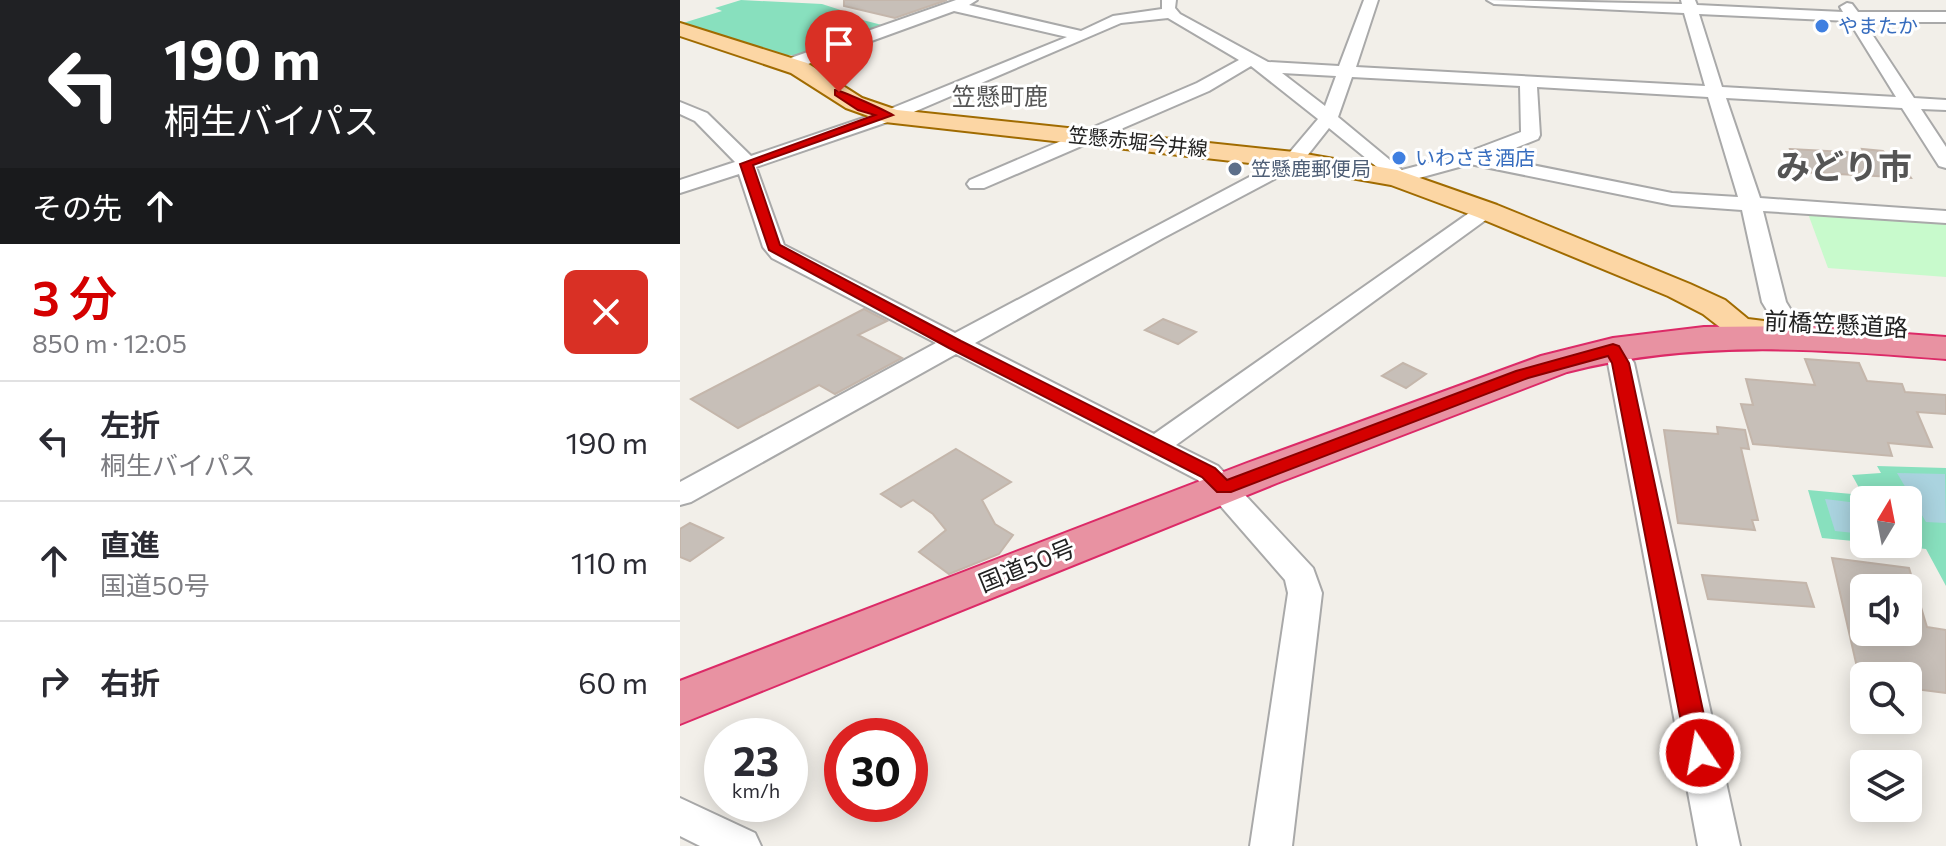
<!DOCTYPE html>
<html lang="ja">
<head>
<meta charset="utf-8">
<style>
	:root { --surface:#fff; --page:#f2f2f3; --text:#2b2b33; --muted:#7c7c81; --line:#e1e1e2; --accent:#d40000 }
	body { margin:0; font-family:Commissioner,"Noto Sans JP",sans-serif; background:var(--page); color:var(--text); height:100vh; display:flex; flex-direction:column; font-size:30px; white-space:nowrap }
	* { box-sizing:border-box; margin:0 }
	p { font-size:26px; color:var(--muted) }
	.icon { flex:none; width:44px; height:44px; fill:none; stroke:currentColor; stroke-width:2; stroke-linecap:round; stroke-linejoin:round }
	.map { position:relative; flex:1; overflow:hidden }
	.panel { display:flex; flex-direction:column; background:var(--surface); width:680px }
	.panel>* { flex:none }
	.banner { background:#202124; color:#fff; overflow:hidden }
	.needle { width:52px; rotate:10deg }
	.buttons { position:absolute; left:1170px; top:486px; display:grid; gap:16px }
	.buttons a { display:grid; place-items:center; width:72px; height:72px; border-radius:12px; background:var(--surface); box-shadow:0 4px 20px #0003; font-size:40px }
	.speed { position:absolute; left:24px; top:718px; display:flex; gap:16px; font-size:40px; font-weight:700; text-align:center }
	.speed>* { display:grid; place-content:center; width:104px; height:104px; border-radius:50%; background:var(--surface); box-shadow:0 4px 20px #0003; line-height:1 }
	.speed small { font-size:20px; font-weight:400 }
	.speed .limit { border:12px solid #d22; background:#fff; color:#111 }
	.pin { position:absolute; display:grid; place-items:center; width:68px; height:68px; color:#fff; margin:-82px -34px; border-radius:50% 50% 50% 0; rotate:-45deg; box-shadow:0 0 8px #0007 }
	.pin .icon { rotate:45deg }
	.me { position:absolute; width:88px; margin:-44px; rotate:348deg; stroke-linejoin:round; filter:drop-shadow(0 0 6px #0008) }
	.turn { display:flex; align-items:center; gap:28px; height:168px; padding:0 32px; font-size:36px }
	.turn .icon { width:104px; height:104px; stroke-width:2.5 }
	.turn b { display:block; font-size:56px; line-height:68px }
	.then { display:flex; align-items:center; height:76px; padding:0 32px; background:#0003; gap:16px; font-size:30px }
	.round { display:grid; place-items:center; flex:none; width:84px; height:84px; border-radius:12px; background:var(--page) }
	.overview { display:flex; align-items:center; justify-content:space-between; height:136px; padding:0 32px }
	h1 { font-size:48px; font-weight:600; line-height:60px; color:var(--accent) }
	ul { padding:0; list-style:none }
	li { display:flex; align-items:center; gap:24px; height:120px; padding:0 32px; border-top:2px solid var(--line) }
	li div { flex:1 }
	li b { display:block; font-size:30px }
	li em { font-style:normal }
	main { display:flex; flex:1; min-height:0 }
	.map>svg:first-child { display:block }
	.park { fill:#c8facc }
	.pitch { fill:#88e0be }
	.water { fill:#aad3df }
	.building { fill:#c7bfb8; stroke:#c4b6ab; stroke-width:2; fill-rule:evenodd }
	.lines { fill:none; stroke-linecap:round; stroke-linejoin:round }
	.minor-casing { stroke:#a9a9a9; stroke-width:4 }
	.major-casing { stroke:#a06b00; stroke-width:4 }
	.highway-casing { stroke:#dc2a67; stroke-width:4 }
	.minor { fill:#fff; fill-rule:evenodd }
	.major { fill:#fcd6a4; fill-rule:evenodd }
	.highway { fill:#e892a2; fill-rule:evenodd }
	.route { fill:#d40000; stroke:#8a0000; stroke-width:2 }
	.shop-dot { fill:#3f7fe0; stroke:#fff; stroke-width:3 }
	.service-dot { fill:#5c6f8a; stroke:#fff; stroke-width:3 }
	.labels { text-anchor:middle; stroke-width:6; stroke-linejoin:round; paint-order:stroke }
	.far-shop-label { font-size:20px; fill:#366cbe; stroke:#fff; text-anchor:start }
	.far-street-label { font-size:20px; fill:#222; stroke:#fff }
	.far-service-label { font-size:20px; fill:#4e5e75; stroke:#fff; text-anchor:start }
	.far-quarter-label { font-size:24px; fill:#555; stroke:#fff }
	.street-label { font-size:24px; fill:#222; stroke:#fff }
	.far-town-label { font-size:34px; font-weight:bold; fill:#555; stroke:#fff }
</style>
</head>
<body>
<main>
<section class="panel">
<div class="banner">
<div class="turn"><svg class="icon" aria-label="left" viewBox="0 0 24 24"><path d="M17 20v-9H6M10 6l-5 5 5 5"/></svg><div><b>190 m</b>桐生バイパス</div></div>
<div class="then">その先<svg class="icon" aria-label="ahead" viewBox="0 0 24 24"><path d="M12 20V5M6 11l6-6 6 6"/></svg></div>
</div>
<div class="overview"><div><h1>3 分</h1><p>850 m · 12:05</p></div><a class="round" style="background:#d93025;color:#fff"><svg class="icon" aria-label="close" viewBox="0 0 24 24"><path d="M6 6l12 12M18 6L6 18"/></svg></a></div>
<ul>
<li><svg class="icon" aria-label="left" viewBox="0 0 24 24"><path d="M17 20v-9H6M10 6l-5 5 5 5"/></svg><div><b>左折</b><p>桐生バイパス</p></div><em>190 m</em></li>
<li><svg class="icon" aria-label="ahead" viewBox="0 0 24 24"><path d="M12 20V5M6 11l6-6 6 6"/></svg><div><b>直進</b><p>国道50号</p></div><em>110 m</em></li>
<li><svg class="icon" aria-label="right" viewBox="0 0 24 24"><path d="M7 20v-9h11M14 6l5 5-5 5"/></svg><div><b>右折</b></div><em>60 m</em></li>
</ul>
</section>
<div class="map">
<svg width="1266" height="846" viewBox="0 0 1266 846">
	<rect width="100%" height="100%" fill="#f2efe9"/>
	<path class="park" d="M1127,211L1266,220V277L1148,268Z"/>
	<path class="pitch" d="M61,0L142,4L170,13L167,16L202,25L120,55H106L3,23L42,11L35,8Z
		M1197,466L1266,468V586L1246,549L1201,544H1228V500H1184V542L1142,538L1128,490L1183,495L1172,475L1201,473Z"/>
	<path class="water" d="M1217,473L1265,474L1266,523L1246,522Z
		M1145,499L1178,503L1184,534L1155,531Z"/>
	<path class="building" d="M164,0H267L215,18L164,6Z
		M1110,149L1184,153L1182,149L1203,151L1206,154L1216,155L1231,178L1120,172Z
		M184,309L207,321L178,335L222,358L155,394L139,385L58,428L11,399Z
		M483,319L516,332L498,344L465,330Z
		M1125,359L1179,363L1187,381L1222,384L1225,392L1266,395V414L1237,412L1252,447L1208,443L1212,456L1073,444L1061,404L1073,405L1066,379L1135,385Z
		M723,363L746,374L726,388L702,376Z
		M1037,427L1065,430L1069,449L1061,448L1078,520H1072L1075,530L998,523L984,430L1038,434Z
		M276,449L331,482L302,500L315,524L333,535L319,554L269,574L239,552L266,530L253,514L233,500L221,507L201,494Z
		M10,523L43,538L10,561L0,557V529Z
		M1152,558L1229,568L1247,627L1266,630V693L1228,688V676H1179ZM1184,588H1228V632H1184Z
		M1022,575L1126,583L1134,607L1028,599Z"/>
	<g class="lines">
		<defs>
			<path id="minor" d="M276,0H297L289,5L401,31L433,16L482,9V0H496L495,8L500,14L588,62L659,66L684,0H698L676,67L1025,86L1004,13L814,4L807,0L1002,4L1001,0H1015L1017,5L1163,12L1160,7L1167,3L1172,4L1178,12H1266V22H1184L1234,98L1266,100V110L1241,109L1266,147V168L1259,166L1222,108L1046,98L1080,198L1266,211V223L1083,211L1106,302L1117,320L1114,325H1096L1082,302L1062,210L992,205L790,164L717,184L710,182L703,172L649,128L619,166L483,238L295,343L474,434L799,206H815L818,211L496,445L538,466L633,568L642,593L612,846H570L608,593L605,580L518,480L276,354L11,502L0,505V482L256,343L92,258L83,247L59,174L0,193V180L55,162L15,121L0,114V102L27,113L71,156L210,109L387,37L274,11L117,68H105L103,64L105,60ZM1019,14L1169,21L1216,97L1042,87ZM488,18L559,60L517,83L290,180L287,184L290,188H304L529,91L571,66L638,119L605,158L275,333L104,245L76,167L222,117L441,23ZM602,73L656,76L645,106ZM672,77L840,86L841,132L783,154L722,170L658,117ZM857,87L1028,97L1058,197L992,193L812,157L858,139L860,135Z
				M933,341L942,344L954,363L1060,846H1018L928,363L920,349L924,344Z
				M0,798L75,833L81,846H20L0,836Z"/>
			<path id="major" d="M0,23L127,63L182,98L217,110L614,152L717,170L817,205L1010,284L1045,300L1068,319L1117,325L1122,332L1117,339L1106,342L1050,335L1023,314L988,296L797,217L711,185L614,168L205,122L166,108L111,73L0,36Z"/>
			<path id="highway" d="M1117,326L1266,337V359C1138,349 1013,339 887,372L597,483L0,724V681L567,463L861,356L933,338L1024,327Z"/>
		</defs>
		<use href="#minor" class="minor-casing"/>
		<use href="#major" class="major-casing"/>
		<use href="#highway" class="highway-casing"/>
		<use href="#minor" class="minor"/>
		<use href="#major" class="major"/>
		<use href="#highway" class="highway"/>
	</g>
	<path class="route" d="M155,90C161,90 206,111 213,115L73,165L100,245L281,341L535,468L547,480L836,371L933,344L939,346L949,363L1032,753L1028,760L1020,763L1011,760L1007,753L932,363L928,356L848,378L551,492H537L522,477L269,348L89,250L60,164L195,115L178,110L155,95Z"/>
	<g class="shop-dot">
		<circle cx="1142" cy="26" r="8"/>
		<circle cx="719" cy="158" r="8"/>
	</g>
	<circle class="service-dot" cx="555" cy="169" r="8"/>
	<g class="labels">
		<g class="far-shop-label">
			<text x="1158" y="33">やまたか</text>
			<text x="735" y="165">いわさき酒店</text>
		</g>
		<g class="far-street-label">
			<text transform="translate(458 142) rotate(6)" y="7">笠懸赤堀今井線</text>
		</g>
		<g class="far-service-label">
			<text x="571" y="176">笠懸鹿郵便局</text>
		</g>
		<g class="far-quarter-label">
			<text x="320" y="105">笠懸町鹿</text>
		</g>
		<g class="street-label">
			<text transform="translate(1156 325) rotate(3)" y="8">前橋笠懸道路</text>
			<text transform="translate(347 566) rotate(-22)" y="8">国道50号</text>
		</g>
		<g class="far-town-label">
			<text x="1164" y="179">みどり市</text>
		</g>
	</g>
</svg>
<div class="buttons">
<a><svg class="needle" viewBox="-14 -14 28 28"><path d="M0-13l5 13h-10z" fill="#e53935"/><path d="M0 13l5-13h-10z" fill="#7c7c81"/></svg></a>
<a><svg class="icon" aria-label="sound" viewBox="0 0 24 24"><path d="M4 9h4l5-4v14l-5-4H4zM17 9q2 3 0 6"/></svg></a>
<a><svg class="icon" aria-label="search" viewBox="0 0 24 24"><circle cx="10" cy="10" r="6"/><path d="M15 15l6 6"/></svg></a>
<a><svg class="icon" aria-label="layers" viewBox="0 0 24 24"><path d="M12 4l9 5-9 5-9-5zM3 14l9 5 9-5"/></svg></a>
</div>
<div class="speed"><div>23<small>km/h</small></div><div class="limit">30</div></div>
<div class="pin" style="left:159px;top:92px;background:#d93025"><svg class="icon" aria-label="arrive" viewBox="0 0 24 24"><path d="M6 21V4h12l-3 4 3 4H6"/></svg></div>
<svg class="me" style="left:1020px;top:753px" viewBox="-20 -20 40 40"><circle r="17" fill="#d40000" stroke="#fff" stroke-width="3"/><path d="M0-11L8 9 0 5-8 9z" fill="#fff"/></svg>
</div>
</main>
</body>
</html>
